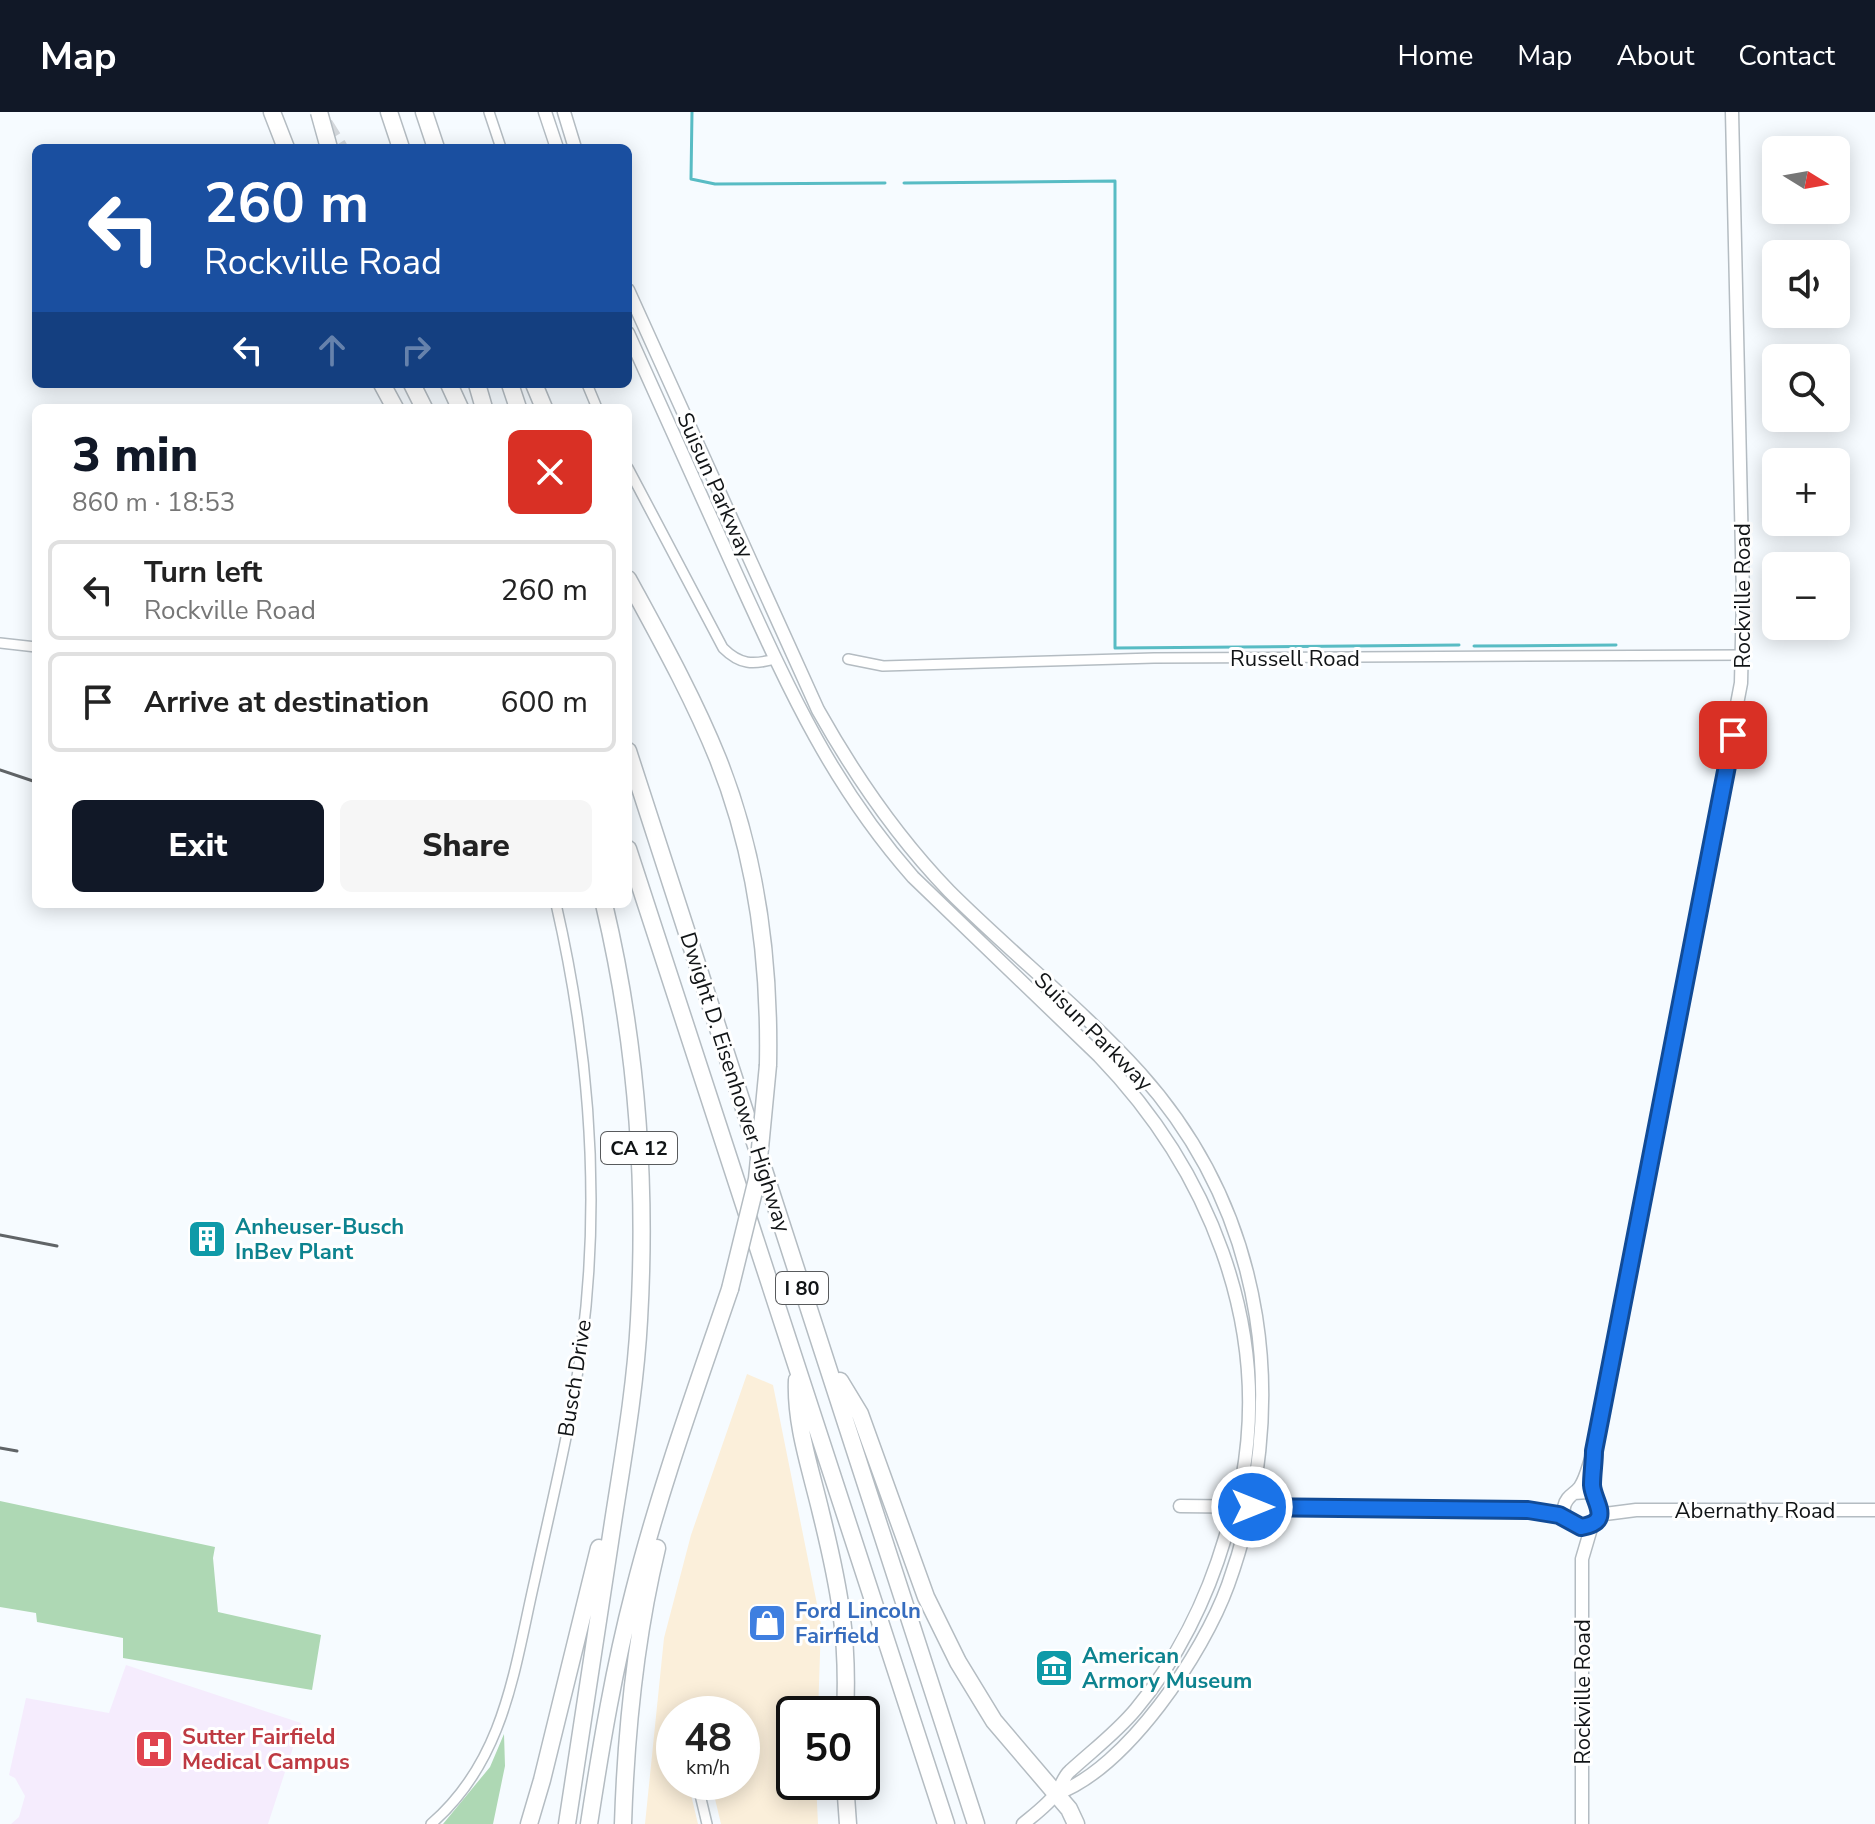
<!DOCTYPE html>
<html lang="en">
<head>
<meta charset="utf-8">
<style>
	:root { --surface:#fff; --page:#f6f6f6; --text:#222; --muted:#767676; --line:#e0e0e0; --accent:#111827 }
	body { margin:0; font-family:"Nunito Sans",sans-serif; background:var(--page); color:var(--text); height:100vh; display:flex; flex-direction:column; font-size:30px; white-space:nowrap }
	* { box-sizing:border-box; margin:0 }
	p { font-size:26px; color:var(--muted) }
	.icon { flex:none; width:44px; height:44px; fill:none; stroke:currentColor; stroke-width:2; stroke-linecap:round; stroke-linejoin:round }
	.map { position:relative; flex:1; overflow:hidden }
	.details { position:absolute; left:32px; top:292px; width:600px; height:504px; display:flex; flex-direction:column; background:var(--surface); border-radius:12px; box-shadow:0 4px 20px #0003 }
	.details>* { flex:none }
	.hud { position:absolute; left:32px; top:32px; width:600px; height:244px; border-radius:12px; box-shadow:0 4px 20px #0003; background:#1a4fa0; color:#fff; overflow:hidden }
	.needle { width:52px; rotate:101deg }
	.buttons { position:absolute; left:1762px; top:24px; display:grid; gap:16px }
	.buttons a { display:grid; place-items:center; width:88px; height:88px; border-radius:12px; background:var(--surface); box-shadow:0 4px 20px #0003; font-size:40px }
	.speed { position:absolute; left:656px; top:1584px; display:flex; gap:16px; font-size:40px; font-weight:700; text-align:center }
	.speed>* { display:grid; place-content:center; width:104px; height:104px; border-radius:50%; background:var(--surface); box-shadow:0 4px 20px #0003; line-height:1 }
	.speed small { font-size:20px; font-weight:400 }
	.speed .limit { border:4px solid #111; border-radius:12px; background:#fff; color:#111 }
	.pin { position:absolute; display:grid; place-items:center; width:68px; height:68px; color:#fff; margin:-34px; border-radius:16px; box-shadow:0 4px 12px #0006 }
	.me { position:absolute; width:88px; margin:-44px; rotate:90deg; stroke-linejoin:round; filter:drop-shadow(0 0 6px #0008) }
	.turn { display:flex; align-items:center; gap:28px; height:168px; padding:0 40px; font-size:36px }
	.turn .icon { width:104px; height:104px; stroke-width:2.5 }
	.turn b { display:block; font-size:56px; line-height:68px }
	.lanes { display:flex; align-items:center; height:76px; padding:0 40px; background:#0003; justify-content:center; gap:40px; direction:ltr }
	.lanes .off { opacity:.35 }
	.round { display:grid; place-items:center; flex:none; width:84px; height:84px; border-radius:12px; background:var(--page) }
	.headline { display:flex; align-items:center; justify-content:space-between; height:136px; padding:0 40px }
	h1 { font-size:48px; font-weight:800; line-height:60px; color:var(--accent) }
	.button { display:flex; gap:16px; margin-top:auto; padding:16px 40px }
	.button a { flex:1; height:92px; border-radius:12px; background:var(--accent); color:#fff; font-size:32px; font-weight:800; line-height:92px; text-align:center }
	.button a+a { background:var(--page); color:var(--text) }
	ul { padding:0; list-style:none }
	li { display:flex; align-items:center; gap:24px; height:100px; margin:0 16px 12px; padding:0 24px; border:4px solid var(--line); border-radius:12px }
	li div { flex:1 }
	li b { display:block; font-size:30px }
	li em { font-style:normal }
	header { display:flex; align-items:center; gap:48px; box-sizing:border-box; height:112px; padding:0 40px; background:var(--accent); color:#fff }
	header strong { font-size:38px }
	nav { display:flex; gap:44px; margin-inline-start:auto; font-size:28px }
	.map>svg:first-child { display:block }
	.commercial { fill:#fbefda }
	.medical { fill:#f5ecfd }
	.green { fill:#aed8b4 }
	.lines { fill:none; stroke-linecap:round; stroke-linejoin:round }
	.stream { stroke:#58bcc4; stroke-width:3 }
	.highway-tunnel { stroke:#d4d8dc; stroke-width:16; stroke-dasharray:16 8; stroke-linecap:butt }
	.street-casing { stroke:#b4bcc2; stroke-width:12 }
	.secondary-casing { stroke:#b4bcc2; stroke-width:15 }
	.highway-casing { stroke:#b4bcc2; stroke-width:19 }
	.street { stroke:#fff; stroke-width:9 }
	.secondary { stroke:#fff; stroke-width:12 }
	.highway { stroke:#fff; stroke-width:16 }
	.rail { stroke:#606467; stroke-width:3 }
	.highway-bridge-casing { stroke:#b4bcc2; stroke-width:19; stroke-linecap:butt }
	.highway-bridge { stroke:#fff; stroke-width:16 }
	.route-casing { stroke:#114b97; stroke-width:20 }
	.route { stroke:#1a73e8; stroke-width:14 }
	.labels { text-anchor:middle; stroke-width:6; stroke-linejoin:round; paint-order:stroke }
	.shield { fill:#fff; stroke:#585a5c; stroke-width:2 }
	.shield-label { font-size:20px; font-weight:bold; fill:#111416 }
	.street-label { font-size:22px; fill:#111416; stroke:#fff }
	.culture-label { font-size:22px; font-weight:bold; fill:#0d838f; stroke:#fff; text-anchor:start }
	.shop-label { font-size:22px; font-weight:bold; fill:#366cbe; stroke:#fff; text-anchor:start }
	.health-label { font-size:22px; font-weight:bold; fill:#be3a42; stroke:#fff; text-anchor:start }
</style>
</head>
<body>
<header>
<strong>Map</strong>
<nav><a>Home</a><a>Map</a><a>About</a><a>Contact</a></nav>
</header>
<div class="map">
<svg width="1875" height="1712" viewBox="0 0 1875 1712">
	<rect width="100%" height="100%" fill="#f6fbff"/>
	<path class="commercial" d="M747,1262L773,1273L821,1512L818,1602H794V1670H816L818,1712H721L711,1670H742V1602H674V1670H688L698,1712H645L664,1526L691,1423Z"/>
	<path class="medical" d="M126,1553L301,1611L268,1712H11L19,1705L25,1684L15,1666L9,1663L26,1586L109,1601Z"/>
	<path class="green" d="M0,1389L215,1435L213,1446L218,1500L321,1523L312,1578L123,1546V1526L37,1510L36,1501L0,1495Z
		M504,1622L505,1654L493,1712H443L490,1655Z"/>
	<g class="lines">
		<path class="stream" d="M692,0L691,67L715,72L885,71
			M904,71L1115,69V536L1459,533
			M1474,534L1616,533"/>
		<path class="highway-tunnel" d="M325,12L340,36"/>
		<defs>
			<path id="street" d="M489,0L501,36
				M587,272L597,296
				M628,356L723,536C740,553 753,553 775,547
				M0,531L36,535
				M848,547L883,554L1154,546L1744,543
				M697,1670L707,1712
				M431,1712C505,1648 514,1558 535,1467C552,1389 572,1310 582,1230C601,1082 589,936 556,792"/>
			<path id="secondary" d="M545,0L557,36
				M564,0L575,36
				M628,178L818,598C855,664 897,725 949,779C1011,841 1081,896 1140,961C1268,1104 1292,1296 1228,1473C1203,1542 1127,1656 1056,1682
				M628,221C664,301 700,381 736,461C787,573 830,671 913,765L1099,944C1208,1057 1271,1211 1242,1368C1238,1388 1231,1407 1225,1426C1207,1487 1177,1548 1136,1597C1117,1620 1093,1638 1070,1659C1064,1664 1062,1672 1058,1679C1049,1692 1035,1702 1023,1712
				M1574,1381L1588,1380L1599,1390V1405C1588,1420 1561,1417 1564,1395C1566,1384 1575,1382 1580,1375C1587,1365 1589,1350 1594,1339L1741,571L1743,484L1732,0
				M1180,1394L1528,1398L1566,1406
				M1597,1408L1605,1402L1636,1398H1875
				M1582,1712V1447L1592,1413"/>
			<path id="highway" d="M272,0L286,36
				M389,0L401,36
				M424,0L436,36
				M382,272L395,296
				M412,272L424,296
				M449,272L460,296
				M477,272L484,296
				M510,272L518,296
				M534,272L544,296
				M628,467C660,526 693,585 718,647C757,745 770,849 768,953
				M628,639L976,1712
				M628,737L946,1712
				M797,1268C795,1313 811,1358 821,1401C839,1474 849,1526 845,1602
				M840,1269L860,1302L926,1485L958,1550L994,1609L1069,1697L1076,1712
				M845,1670L848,1712
				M529,1712L542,1668L599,1436
				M567,1712C581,1618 595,1524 610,1430C621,1356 635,1283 639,1208C647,1069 636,927 604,792
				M589,1712C601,1634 614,1556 634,1479C660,1376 696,1277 730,1177
				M623,1712C626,1618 635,1527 657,1436"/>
		</defs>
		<use href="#street" class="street-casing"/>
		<use href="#secondary" class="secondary-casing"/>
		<use href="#highway" class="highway-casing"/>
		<use href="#street" class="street"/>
		<use href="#secondary" class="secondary"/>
		<use href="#highway" class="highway"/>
		<path class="rail" d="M0,658L36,670
			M0,1123L57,1134
			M0,1336L17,1339"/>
		<defs>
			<path id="highway-bridge" d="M319,0L329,36
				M730,1177L757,1067L768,953"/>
		</defs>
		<use href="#highway-bridge" class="highway-bridge-casing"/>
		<use href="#highway-bridge" class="highway-bridge"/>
	</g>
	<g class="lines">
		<defs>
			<path id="route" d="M1252,1395L1528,1398L1559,1403L1581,1415C1614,1410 1593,1390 1592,1373C1592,1362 1594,1350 1594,1339L1733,623"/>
		</defs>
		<use href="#route" class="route-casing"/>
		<use href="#route" class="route"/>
	</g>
	<defs>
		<symbol id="building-square" viewBox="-11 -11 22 22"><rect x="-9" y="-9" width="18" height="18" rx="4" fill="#0f9aa8" stroke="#fff"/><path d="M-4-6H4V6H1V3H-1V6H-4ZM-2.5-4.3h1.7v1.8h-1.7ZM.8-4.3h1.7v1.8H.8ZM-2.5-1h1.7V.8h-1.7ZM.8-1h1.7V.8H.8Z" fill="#fff"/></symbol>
		<symbol id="shop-square" viewBox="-11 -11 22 22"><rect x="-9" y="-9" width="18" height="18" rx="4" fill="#3f7fe0" stroke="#fff"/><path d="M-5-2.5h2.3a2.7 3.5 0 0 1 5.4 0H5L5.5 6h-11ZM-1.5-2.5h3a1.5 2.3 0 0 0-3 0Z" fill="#fff"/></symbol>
		<symbol id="museum-square" viewBox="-11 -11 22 22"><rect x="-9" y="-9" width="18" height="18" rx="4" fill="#0f9aa8" stroke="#fff"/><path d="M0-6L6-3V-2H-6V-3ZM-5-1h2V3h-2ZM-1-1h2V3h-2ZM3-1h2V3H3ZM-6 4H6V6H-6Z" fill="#fff"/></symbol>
		<symbol id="hospital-square" viewBox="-11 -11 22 22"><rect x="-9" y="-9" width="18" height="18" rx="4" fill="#e0444e" stroke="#fff"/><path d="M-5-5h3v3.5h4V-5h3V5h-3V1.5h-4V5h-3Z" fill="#fff"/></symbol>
	</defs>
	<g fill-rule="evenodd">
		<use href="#building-square" x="185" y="1105" width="44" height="44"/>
		<use href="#shop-square" x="745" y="1489" width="44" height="44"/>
		<use href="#museum-square" x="1032" y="1534" width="44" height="44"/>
		<use href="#hospital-square" x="132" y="1615" width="44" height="44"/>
	</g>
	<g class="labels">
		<g class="shield">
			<rect x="601" y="1020" width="76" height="32" rx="6"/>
			<rect x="776" y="1160" width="52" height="32" rx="6"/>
		</g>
		<g class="shield-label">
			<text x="639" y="1043">CA 12</text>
			<text x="802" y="1183">I 80</text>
		</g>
		<g class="street-label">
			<text transform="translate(716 373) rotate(66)" y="8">Suisun Parkway</text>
			<text transform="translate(1742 484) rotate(-90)" y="8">Rockville Road</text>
			<text x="1295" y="554">Russell Road</text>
			<text transform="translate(1094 919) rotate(45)" y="8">Suisun Parkway</text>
			<text transform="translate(736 970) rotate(72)" y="8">Dwight D. Eisenhower Highway</text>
			<text transform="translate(574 1266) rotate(-81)" y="8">Busch Drive</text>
			<text x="1755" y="1406">Abernathy Road</text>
			<text transform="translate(1582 1580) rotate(-90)" y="8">Rockville Road</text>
		</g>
		<g class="culture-label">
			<text x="235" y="1122">Anheuser-Busch<tspan x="235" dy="25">InBev Plant</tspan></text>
			<text x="1082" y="1551">American<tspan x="1082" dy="25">Armory Museum</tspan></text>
		</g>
		<g class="shop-label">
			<text x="795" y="1506">Ford Lincoln<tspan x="795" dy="25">Fairfield</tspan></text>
		</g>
		<g class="health-label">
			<text x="182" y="1632">Sutter Fairfield<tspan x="182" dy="25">Medical Campus</tspan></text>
		</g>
	</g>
</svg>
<div class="buttons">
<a><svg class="needle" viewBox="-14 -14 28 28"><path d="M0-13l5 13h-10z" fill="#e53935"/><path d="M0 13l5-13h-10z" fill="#767676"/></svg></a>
<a><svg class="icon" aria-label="sound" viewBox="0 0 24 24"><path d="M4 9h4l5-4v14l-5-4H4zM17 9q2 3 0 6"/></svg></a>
<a><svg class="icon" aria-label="search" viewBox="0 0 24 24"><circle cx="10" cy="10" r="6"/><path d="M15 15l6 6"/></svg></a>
<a>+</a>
<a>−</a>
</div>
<div class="speed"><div>48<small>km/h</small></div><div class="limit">50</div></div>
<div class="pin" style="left:1733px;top:623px;background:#d93025"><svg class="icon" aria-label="arrive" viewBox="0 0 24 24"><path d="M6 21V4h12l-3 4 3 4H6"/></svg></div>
<svg class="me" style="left:1252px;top:1395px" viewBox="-20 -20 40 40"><circle r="17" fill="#1a73e8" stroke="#fff" stroke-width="3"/><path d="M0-11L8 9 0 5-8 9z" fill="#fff"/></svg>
<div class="hud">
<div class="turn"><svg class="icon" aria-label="left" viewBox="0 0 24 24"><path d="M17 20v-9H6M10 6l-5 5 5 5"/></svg><div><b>260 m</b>Rockville Road</div></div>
<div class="lanes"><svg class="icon" aria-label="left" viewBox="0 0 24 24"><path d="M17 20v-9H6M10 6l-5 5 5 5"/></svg><svg class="icon off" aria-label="ahead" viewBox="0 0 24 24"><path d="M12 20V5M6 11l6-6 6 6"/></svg><svg class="icon off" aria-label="right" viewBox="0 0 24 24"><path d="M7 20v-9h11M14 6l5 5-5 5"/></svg></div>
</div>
<section class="details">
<div class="headline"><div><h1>3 min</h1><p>860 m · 18:53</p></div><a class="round" style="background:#d93025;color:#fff"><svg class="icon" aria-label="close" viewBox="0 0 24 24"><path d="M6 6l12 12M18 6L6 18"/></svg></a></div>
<ul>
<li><svg class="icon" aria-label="left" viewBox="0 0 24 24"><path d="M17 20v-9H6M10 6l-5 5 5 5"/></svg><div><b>Turn left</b><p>Rockville Road</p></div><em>260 m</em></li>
<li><svg class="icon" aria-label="arrive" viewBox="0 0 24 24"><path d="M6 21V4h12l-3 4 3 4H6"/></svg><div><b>Arrive at destination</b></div><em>600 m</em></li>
</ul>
<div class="button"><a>Exit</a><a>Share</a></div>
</section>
</div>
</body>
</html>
